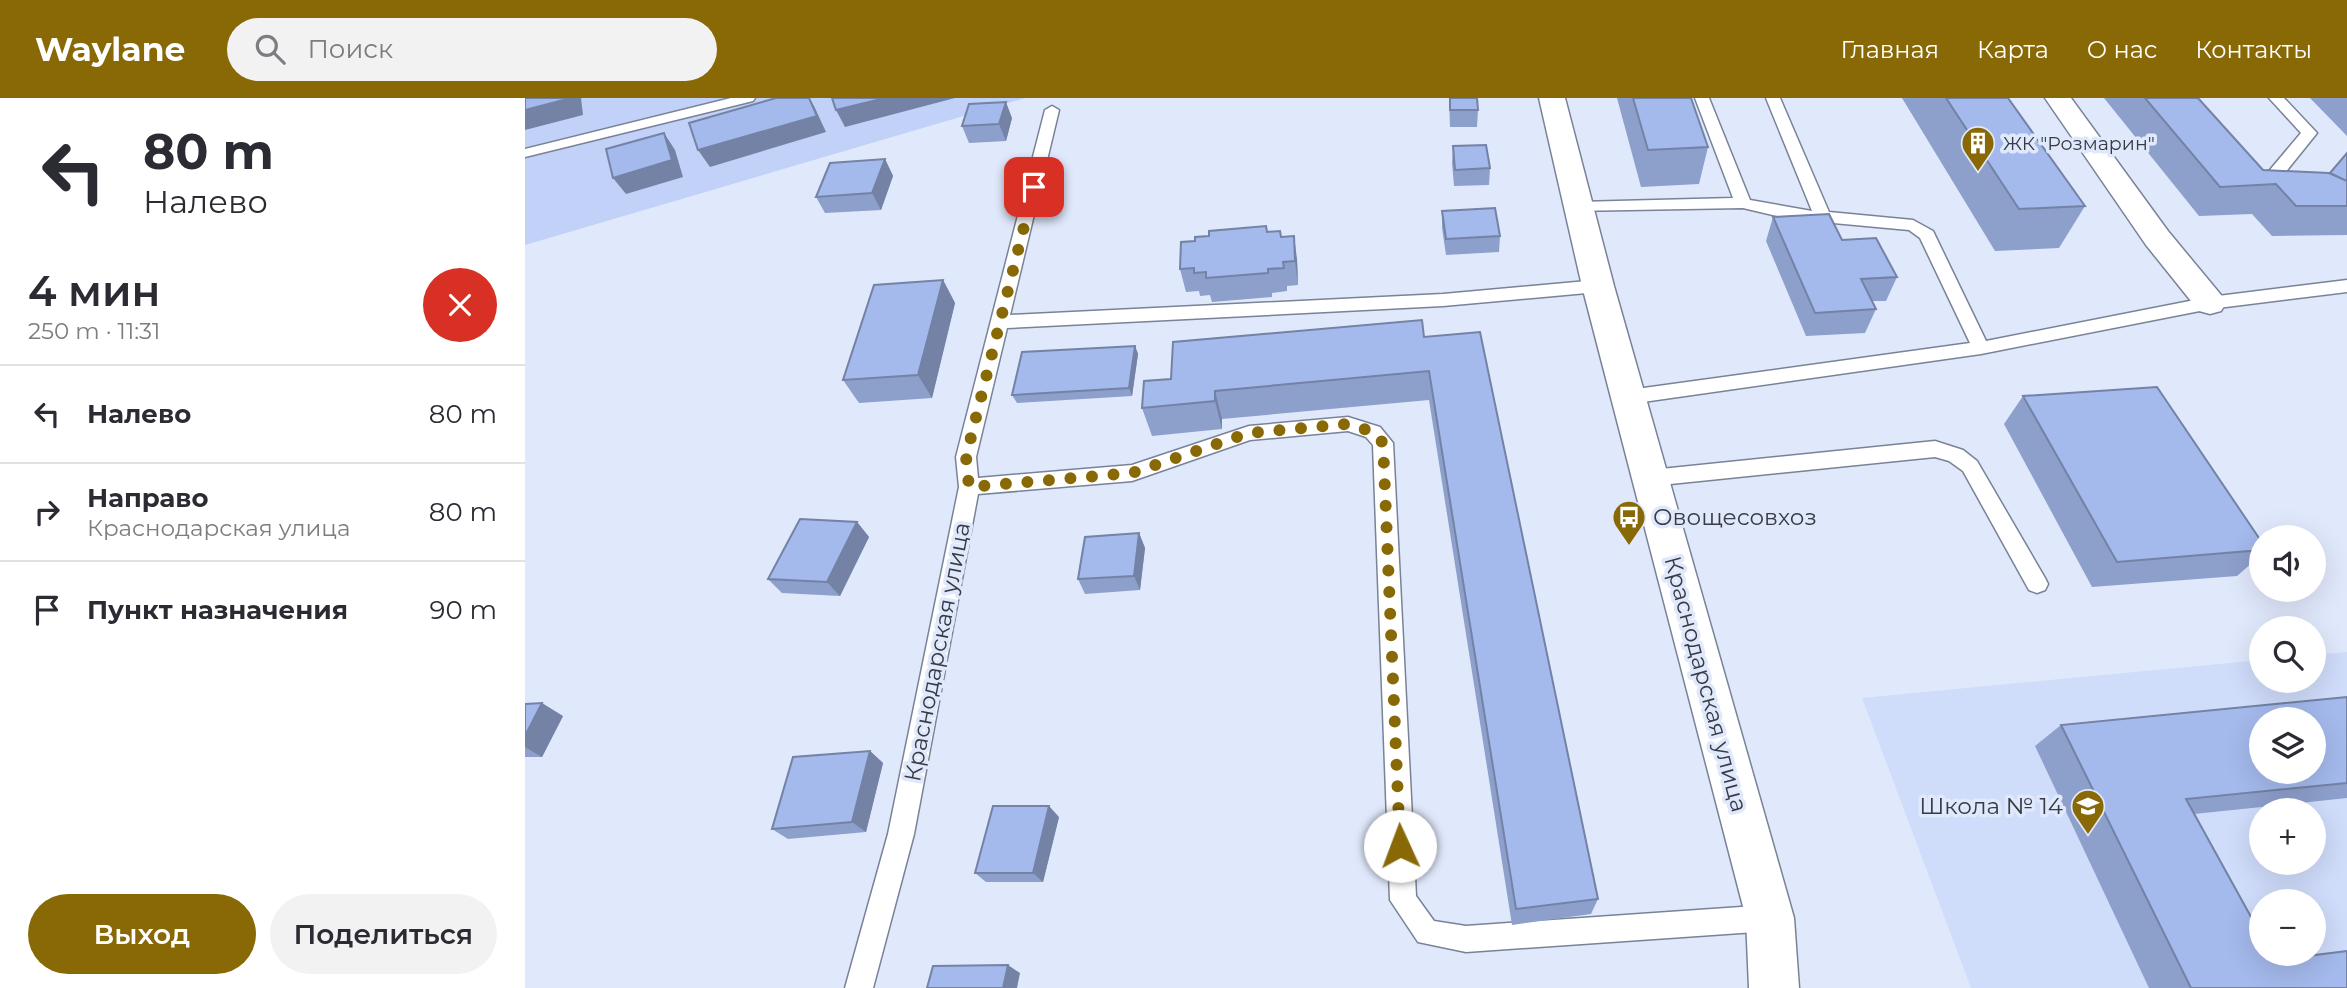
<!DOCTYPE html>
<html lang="ru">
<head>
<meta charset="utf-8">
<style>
	:root { --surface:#fff; --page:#f2f2f3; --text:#2b2b33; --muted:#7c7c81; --line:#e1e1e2; --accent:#886905 }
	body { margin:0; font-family:Montserrat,sans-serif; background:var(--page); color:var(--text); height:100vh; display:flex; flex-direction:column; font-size:26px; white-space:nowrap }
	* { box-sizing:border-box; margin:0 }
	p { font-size:23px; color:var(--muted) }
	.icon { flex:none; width:38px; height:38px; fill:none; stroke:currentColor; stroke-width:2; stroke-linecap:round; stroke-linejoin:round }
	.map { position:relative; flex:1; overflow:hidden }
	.panel { display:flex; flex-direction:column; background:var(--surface); width:525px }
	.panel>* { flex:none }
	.banner { background:#fff; color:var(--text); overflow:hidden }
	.buttons { position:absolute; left:1724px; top:427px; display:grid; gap:14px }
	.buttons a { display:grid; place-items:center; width:77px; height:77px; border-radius:50%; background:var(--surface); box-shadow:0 7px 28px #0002; font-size:35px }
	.pin { position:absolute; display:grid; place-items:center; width:60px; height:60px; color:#fff; margin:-30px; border-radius:14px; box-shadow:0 4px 10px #0006 }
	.me { position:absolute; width:77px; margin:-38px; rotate:358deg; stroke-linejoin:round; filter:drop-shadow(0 0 5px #0008) }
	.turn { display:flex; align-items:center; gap:24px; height:147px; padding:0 28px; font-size:32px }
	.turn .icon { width:91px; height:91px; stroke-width:2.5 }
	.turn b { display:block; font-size:49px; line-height:60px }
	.round { display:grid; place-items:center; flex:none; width:74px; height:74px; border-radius:37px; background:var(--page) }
	.overview { display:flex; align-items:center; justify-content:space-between; height:119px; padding:0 28px }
	h1 { font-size:42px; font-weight:600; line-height:52px }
	.action { display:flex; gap:14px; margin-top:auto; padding:14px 28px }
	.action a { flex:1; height:80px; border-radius:42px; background:var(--accent); color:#fff; font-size:28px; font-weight:600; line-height:80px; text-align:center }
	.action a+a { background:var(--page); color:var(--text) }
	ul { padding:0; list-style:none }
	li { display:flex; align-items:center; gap:21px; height:98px; padding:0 28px; border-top:2px solid var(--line) }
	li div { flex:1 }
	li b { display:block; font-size:26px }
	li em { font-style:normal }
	header { display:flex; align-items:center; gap:42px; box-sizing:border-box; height:98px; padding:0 35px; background:var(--accent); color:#fff }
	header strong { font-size:33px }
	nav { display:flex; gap:38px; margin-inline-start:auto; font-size:24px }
	.search { width:490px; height:63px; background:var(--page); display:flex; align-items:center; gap:18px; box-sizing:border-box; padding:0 24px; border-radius:38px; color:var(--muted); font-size:26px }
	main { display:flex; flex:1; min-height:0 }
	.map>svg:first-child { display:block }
	.built { fill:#cfdcfa; fill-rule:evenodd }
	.green { fill:#c1d1f8 }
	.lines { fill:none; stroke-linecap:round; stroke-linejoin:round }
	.lane-casing { stroke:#798297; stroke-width:3 }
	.street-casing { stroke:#798297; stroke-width:3 }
	.secondary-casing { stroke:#798297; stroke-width:3 }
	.lane { fill:#fff; fill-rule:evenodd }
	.street { fill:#fff; fill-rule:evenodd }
	.secondary { fill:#fff; fill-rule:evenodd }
	.wall { fill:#8d9fcb }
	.shaded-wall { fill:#7382a5 }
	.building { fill:#a4b9ec; stroke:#7382a5; stroke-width:2; fill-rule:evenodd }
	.route { stroke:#886905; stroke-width:12; stroke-dasharray:0 21.6 }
	.labels { text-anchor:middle; stroke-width:7; stroke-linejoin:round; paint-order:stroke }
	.far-poi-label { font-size:19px; fill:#373b45; stroke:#e0e8fb; text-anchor:start }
	.poi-label { font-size:23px; fill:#373b45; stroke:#e0e8fb; text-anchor:start }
	.street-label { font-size:23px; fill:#373b45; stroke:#e0e8fb }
</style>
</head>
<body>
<header>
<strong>Waylane</strong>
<div class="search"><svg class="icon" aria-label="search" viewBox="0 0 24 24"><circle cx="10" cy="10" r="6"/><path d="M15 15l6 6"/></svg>Поиск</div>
<nav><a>Главная</a><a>Карта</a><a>О нас</a><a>Контакты</a></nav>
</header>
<main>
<section class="panel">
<div class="banner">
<div class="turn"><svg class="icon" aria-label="left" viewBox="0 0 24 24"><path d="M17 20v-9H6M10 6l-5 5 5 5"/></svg><div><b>80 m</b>Налево</div></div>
</div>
<div class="overview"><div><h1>4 мин</h1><p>250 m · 11:31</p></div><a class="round" style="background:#d93025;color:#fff"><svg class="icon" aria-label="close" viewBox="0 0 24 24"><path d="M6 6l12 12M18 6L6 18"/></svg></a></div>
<ul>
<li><svg class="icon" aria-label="left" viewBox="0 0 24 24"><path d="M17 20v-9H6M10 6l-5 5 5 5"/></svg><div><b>Налево</b></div><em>80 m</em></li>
<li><svg class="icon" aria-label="right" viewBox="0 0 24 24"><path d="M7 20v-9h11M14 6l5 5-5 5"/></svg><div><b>Направо</b><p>Краснодарская улица</p></div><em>80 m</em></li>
<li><svg class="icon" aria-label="arrive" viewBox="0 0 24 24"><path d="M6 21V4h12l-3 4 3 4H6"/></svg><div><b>Пункт назначения</b></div><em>90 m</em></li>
</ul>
<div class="action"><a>Выход</a><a>Поделиться</a></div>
</section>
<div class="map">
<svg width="1822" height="890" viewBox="0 0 1822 890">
	<rect width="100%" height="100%" fill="#e0e8fb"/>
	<path class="built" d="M1822,554V890H1446L1337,600L1736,562V583H1788L1789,557ZM1736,621H1788V674H1736ZM1736,712H1788V765H1736ZM1736,803H1788V856H1736Z"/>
	<path class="green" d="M0,0H500L0,147Z"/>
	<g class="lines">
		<defs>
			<path id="lane" d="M206,0H230L228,3L0,59V51Z
				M1170,0H1184L1225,102L1287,113L1241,0H1255L1304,114L1388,122L1408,133L1461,243L1685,199L1822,182V194L1685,211L1456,256L1104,306L1097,304L1095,299L1097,294L1104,292L1445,245L1395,140L1384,132L1265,121L1218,110L1047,113L1045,109L1047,105L1053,104L1208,100Z
				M1744,0H1759L1792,35L1755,81L1721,82L1719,79L1721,76L1744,73L1776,35Z
				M527,8L534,12L485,217L918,196L1073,182L1082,188L1073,194L918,208L482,230L451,359L453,380L607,367L724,328L823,319L855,329L868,345L891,798L909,823L941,828L1245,807L1254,811L1258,820L1254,829L1245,833L941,854L893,844L865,802L848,347L841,339L823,333L725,342L607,383L453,396L389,736L348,890H320L363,736L434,389L431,359L520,12Z
				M1410,343L1438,352L1452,363L1520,480L1523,486L1520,492L1512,495L1504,492L1438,373L1424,363L1410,359L1126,388L1119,386L1116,380L1119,374L1126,372Z"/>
			<path id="street" d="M1520,0H1546L1643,133L1696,197L1701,205L1696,213L1685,216L1674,213L1621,147Z"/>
			<path id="secondary" d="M1014,0H1040L1089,188L1269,820L1274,890H1224L1221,820L1057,188Z"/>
		</defs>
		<use href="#lane" class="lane-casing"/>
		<use href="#street" class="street-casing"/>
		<use href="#secondary" class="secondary-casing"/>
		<use href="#lane" class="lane"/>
		<use href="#street" class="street"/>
		<use href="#secondary" class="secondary"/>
	</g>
	<path class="wall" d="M924,0L953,12L952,29H925Z
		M1092,0H1166L1183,49L1174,86L1116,89Z
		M1377,0H1483L1560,108L1534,150L1470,153Z
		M1579,0H1673L1738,72L1805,75L1822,55V137L1747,138L1727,116L1674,118Z
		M1785,0H1822V38Z
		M487,20L481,43L444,45L437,28Z
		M928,48L965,70L964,87L929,88L927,65Z
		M360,61L368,78L356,112L300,115L291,99Z
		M917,113L975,138L974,154L921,157L917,130Z
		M1248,119L1317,142L1372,179L1361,203H1347L1351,211L1340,235L1281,238L1241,143Z
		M742,134L756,139L772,161L773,187L762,188V193L747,195V199L687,204L685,197L675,198L674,193L661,194L655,171L670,143Z
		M418,182L430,205L407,300L334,305L318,282Z
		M899,239L1073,801L1066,816L987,827L904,302L697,321V331L627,338L617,310L646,281Z
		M610,248L613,256L607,298L492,305L487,297Z
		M1498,298L1736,443V457L1712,478L1567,489L1479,326Z
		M332,424L344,439L315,498L257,495L243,481Z
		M614,435L620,450L615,492L560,496L553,481Z
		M1822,599V700L1669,716L1750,862L1822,890H1624L1510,648L1536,627Z
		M0,606L38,618L17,659H0Z
		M345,653L358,665L341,734L263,741L247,731Z
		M534,719L518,784H461L450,775Z"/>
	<path class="shaded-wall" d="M46,0H56L58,17L0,32V12Z
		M284,0L289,8L301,34L185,69L173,52Z
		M360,0H430L320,29L311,12Z
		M481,4L487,20L481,43L474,26Z
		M139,35L150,52L158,79L101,96L88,80Z
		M360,61L368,78L356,112L347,95Z
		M769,138L772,161L773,187L770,163Z
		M418,182L430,205L407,300L393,277Z
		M610,248L613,256L607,298L604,290Z
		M690,293L697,321V331L690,303Z
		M332,424L344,439L315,498L302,484Z
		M614,435L620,450L615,492L609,478Z
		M17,605L38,618L17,659L0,649V638Z
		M345,653L358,665L341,734L327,724Z
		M524,708L534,719L518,784L508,775Z
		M483,867L495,875L492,890H478Z"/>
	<path class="building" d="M0,0H46L0,12Z
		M251,0H284L292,18L173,52L164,25Z
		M307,0H360L311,12Z
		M925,0H952L953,12H925Z
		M1108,0H1166L1183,49L1123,52Z
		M1421,0H1483L1560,108L1494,111Z
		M1620,0H1673L1738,72L1804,75L1822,83V108H1771L1751,86L1695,89Z
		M481,4L474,26L437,28L444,6Z
		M139,35L147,62L88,80L81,51Z
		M961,47L965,70L930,72L928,48Z
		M1822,55V83L1805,75Z
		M360,61L347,95L291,99L305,65Z
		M970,110L975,138L921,141L917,113Z
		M1304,116L1317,142L1351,140L1372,179L1336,181L1351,211L1290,215L1248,119Z
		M741,128L742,134L755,133L756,139L769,138L770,163L758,164L759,170L743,171V175L681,180V174L669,175V170L655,171L656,144L670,143V139L684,138V133Z
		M418,182L393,277L318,282L349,187Z
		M897,222L899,239L955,234L1073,801L991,811L904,273L690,293V303L617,310L619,283L646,281L648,244Z
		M610,248L604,290L487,297L497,254Z
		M1632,289L1736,443V452L1592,464L1498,298Z
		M275,421L332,424L302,484L243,481Z
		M614,435L609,478L553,481L560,439Z
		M1822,599V685L1661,701L1736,837V856H1746L1750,862L1822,853V890H1666L1536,627ZM1736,621H1788V674H1736Z
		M17,605L0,638V606Z
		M345,653L327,724L247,731L268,659Z
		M468,708H524L508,775H450Z
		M483,867L478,890H402L408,868Z"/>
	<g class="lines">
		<path class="route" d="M509,89L441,359L444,389L607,375L724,335L823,326L848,334L858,345L875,748"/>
	</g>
	<defs>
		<symbol id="building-pin" viewBox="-11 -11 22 30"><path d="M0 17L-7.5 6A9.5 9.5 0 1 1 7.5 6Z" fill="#886905" stroke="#e0e8fb"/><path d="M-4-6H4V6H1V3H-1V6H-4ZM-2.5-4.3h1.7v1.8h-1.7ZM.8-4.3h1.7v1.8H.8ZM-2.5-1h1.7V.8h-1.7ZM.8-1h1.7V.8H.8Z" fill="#fff"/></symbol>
		<symbol id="bus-pin" viewBox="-11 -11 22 30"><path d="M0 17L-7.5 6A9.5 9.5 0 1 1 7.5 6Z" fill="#886905" stroke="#e0e8fb"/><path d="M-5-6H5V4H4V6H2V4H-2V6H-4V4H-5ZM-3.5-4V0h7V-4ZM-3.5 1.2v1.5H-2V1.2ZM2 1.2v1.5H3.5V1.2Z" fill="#fff"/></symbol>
		<symbol id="school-pin" viewBox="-11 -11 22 30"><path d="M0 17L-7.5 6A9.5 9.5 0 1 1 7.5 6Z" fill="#886905" stroke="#e0e8fb"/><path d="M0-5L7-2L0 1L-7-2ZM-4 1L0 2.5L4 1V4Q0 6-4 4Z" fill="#fff"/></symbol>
	</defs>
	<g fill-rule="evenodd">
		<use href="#building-pin" x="1434" y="26" width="38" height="52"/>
		<use href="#bus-pin" x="1085" y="400" width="38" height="52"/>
		<use href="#school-pin" x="1544" y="689" width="38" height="52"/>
	</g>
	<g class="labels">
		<g class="far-poi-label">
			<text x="1478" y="52">ЖК "Розмарин"</text>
		</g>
		<g class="poi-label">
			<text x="1128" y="427">Овощесовхоз</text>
			<text x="1538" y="716" text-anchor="end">Школа № 14</text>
		</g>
		<g class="street-label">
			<text transform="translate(412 554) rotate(-79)" y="8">Краснодарская улица</text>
			<text transform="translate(1181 586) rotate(75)" y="8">Краснодарская улица</text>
		</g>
	</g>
</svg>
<div class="buttons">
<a><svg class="icon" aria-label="sound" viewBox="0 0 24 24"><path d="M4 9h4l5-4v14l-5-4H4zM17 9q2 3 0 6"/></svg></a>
<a><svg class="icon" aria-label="search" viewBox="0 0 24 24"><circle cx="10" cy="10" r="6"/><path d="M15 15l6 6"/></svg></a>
<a><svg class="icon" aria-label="layers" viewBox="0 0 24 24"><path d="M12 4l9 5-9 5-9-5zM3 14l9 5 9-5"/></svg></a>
<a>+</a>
<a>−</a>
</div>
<div class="pin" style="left:509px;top:89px;background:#d93025"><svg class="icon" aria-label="arrive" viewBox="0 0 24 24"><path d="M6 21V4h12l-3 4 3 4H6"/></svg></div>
<svg class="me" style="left:875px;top:748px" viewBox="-20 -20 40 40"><circle r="19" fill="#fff"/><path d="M0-13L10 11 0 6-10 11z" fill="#886905"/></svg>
</div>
</main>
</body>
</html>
